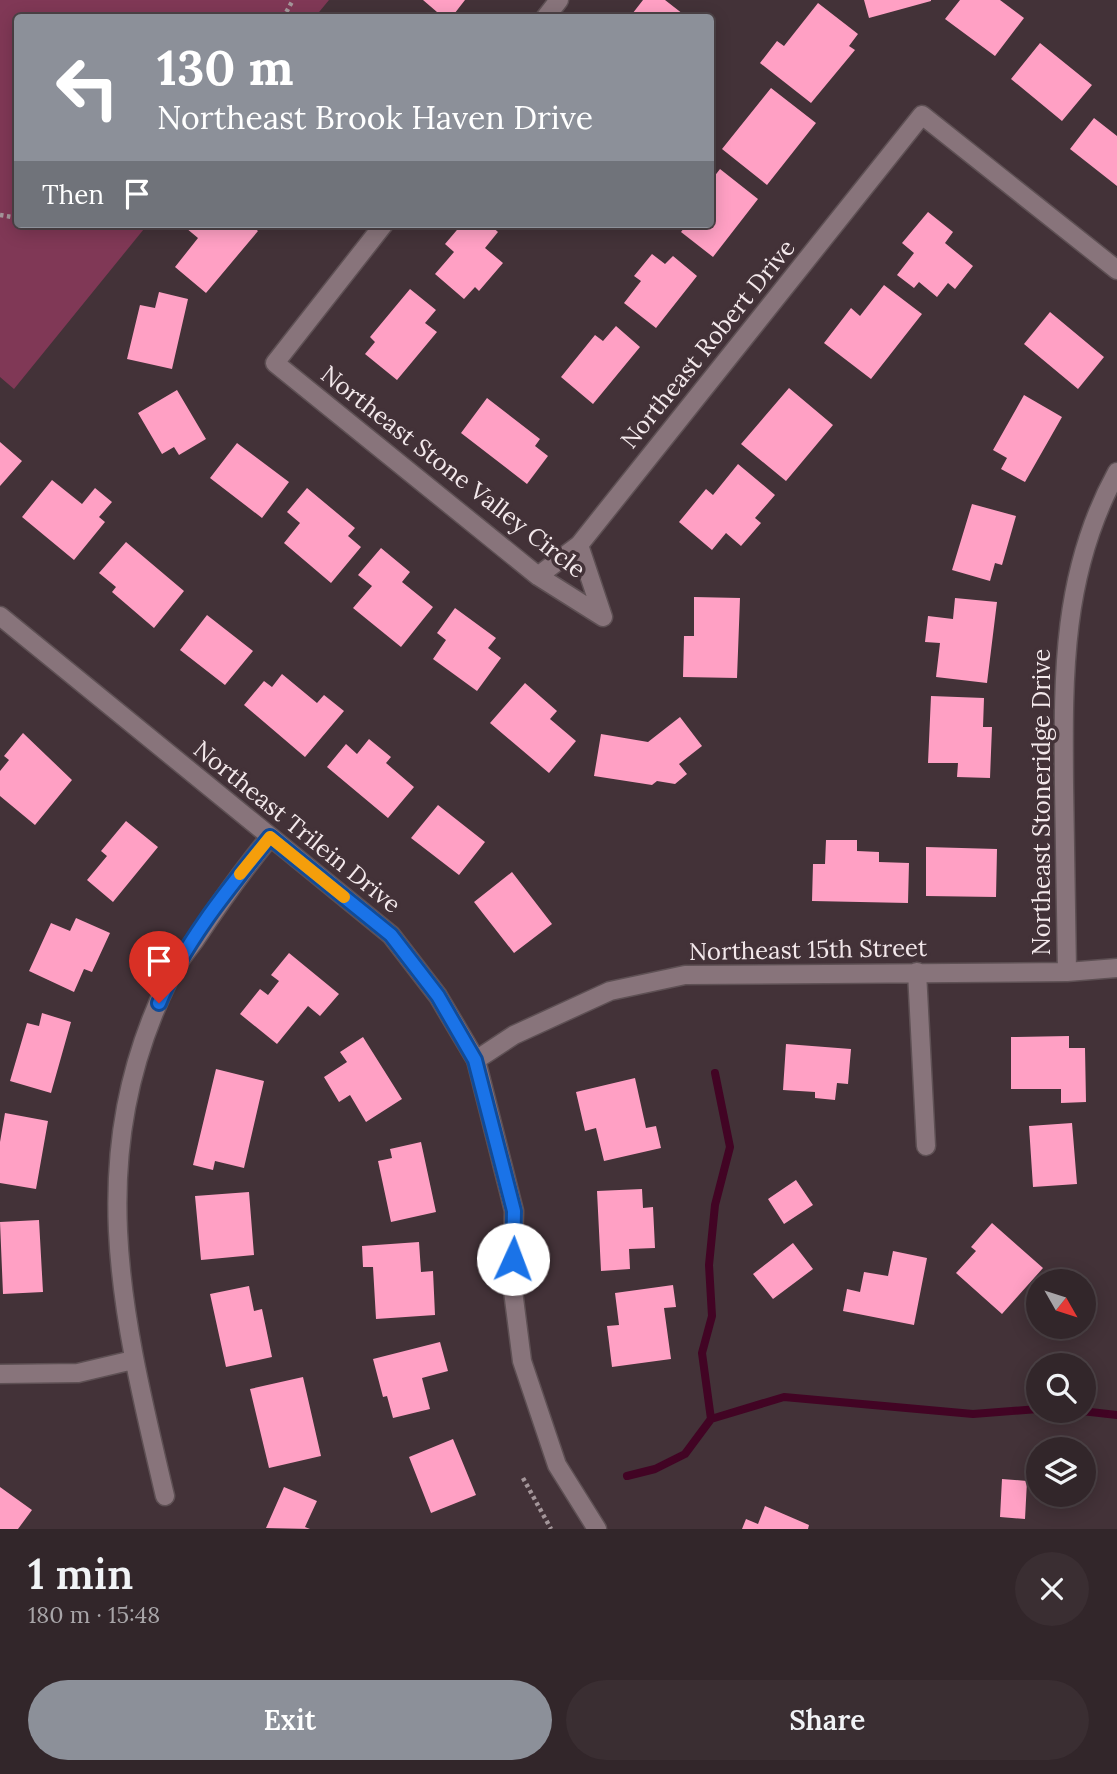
<!DOCTYPE html>
<html lang="en">
<head>
<meta charset="utf-8">
<style>
	:root { --surface:#32262a; --page:#3a2e32; --text:#f1f3f6; --muted:#a8a5a8; --line:#4d4347; --accent:#8c9099 }
	body { margin:0; font-family:Lora,serif; background:var(--page); color:var(--text); height:100vh; display:flex; flex-direction:column; font-size:26px; white-space:nowrap }
	* { box-sizing:border-box; margin:0 }
	p { font-size:23px; color:var(--muted) }
	.icon { flex:none; width:38px; height:38px; fill:none; stroke:currentColor; stroke-width:2; stroke-linecap:round; stroke-linejoin:round }
	.map { position:relative; height:1529px; overflow:hidden }
	.side { display:flex; flex-direction:column; background:var(--surface); flex:1 }
	.side>* { flex:none }
	.hud { position:absolute; left:14px; top:14px; width:700px; height:214px; border-radius:7px; box-shadow:0 4px 18px #0003,0 0 0 2px var(--line); background:#8c9099; color:#fff; overflow:hidden }
	.needle { width:46px; rotate:129deg }
	.buttons { position:absolute; left:1026px; top:1269px; display:grid; gap:14px }
	.buttons a { display:grid; place-items:center; width:70px; height:70px; border-radius:50%; background:var(--surface); box-shadow:0 4px 18px #0003,0 0 0 2px var(--line); font-size:35px }
	.pin { position:absolute; display:grid; place-items:center; width:60px; height:60px; color:#fff; margin:-72px -30px; border-radius:50% 50% 50% 0; rotate:-45deg; box-shadow:0 0 7px #0007 }
	.pin .icon { rotate:45deg }
	.me { position:absolute; width:77px; margin:-38px; rotate:2deg; stroke-linejoin:round; filter:drop-shadow(0 0 5px #0008) }
	.turn { display:flex; align-items:center; gap:24px; height:147px; padding:0 28px; font-size:32px }
	.turn .icon { width:91px; height:91px; stroke-width:2.5 }
	.turn b { display:block; font-size:49px; line-height:60px }
	.then { display:flex; align-items:center; height:66px; padding:0 28px; background:#0003; gap:14px; font-size:26px }
	.round { display:grid; place-items:center; flex:none; width:74px; height:74px; border-radius:37px; background:var(--page) }
	.head { display:flex; align-items:center; justify-content:space-between; height:119px; padding:0 28px }
	h1 { font-size:42px; font-weight:600; line-height:52px }
	.cta { display:flex; gap:14px; margin-top:auto; padding:14px 28px }
	.cta a { flex:1; height:80px; border-radius:42px; background:var(--accent); color:#fff; font-size:28px; font-weight:600; line-height:80px; text-align:center }
	.cta a+a { background:var(--page); color:var(--text) }
	.map>svg:first-child { display:block }
	.green { fill:#803856 }
	.lines { fill:none; stroke-linecap:round; stroke-linejoin:round }
	.stream { stroke:#420424; stroke-width:8 }
	.building { fill:#ffa0c4 }
	.minor-casing { stroke:#5e5054; stroke-width:21 }
	.tertiary-casing { stroke:#5e5054; stroke-width:21 }
	.path { stroke:#a4969a; stroke-width:4.5; stroke-dasharray:3.5 3.5; stroke-linecap:butt }
	.minor { stroke:#88747b; stroke-width:18 }
	.tertiary { stroke:#88747b; stroke-width:18 }
	.route-casing { stroke:#114b97; stroke-width:18 }
	.route { stroke:#1a73e8; stroke-width:12 }
	.slow { stroke:#f59e0b; stroke-width:12 }
	.labels { text-anchor:middle; stroke-width:7; stroke-linejoin:round; paint-order:stroke }
	.street-label { font-size:24px; fill:#f3e8eb; stroke:#433238 }
</style>
</head>
<body>
<div class="map">
<svg width="1117" height="1529" viewBox="0 0 1117 1529">
	<rect width="100%" height="100%" fill="#433238"/>
	<path class="green" d="M0,0H329L315,17L18,18V224H148L14,389L0,377Z"/>
	<g class="lines">
		<path class="stream" d="M1073,1410L1117,1415
			M711,1419L702,1353L712,1316L709,1265L715,1205L730,1147L715,1073
			M627,1476L655,1469L685,1454L711,1419L784,1397L973,1414L1038,1409"/>
	</g>
	<path class="building" d="M423,0H465L451,18H444Z
		M643,0H665L683,14L681,18H629Z
		M864,0H931V1L869,18Z
		M960,0H1000L1024,18L995,56L945,19Z
		M818,3L858,34L849,46L855,50L811,103L760,63L777,41L784,46Z
		M1040,43L1092,85L1062,121L1011,79Z
		M771,88L816,123L767,185L722,149Z
		M1094,118L1117,136V186L1070,149Z
		M720,169L758,199L713,257L681,232L687,224H710V182Z
		M928,212L953,232L945,243L973,266L955,289L948,283L937,297L919,282L914,288L897,275L914,253L902,243Z
		M190,224H250L258,231L206,293L175,267L198,238L186,228Z
		M462,224H489L498,232L485,248L503,263L479,291L475,287L464,299L435,274L454,252L445,244Z
		M652,254L665,264L673,256L697,276L656,328L624,303L641,281L634,276Z
		M884,285L922,314L871,379L824,343L851,308L860,316Z
		M410,289L436,310L425,323L437,332L397,380L365,354L375,342L370,337Z
		M159,292L188,299L172,369L127,359L140,305L155,308Z
		M1050,312L1104,357L1078,389L1024,344Z
		M616,326L640,347L593,404L561,377L595,335L603,341Z
		M789,388L833,425L786,481L741,444Z
		M177,390L206,439L179,455L174,447L162,454L138,413Z
		M1024,395L1062,417L1025,482L1001,469L1007,458L993,450Z
		M487,398L540,439L535,446L548,456L527,484L461,433Z
		M0,442L22,461L0,486Z
		M237,443L289,482L262,518L210,478Z
		M738,464L775,495L755,518L761,523L741,546L726,533L712,550L679,522L706,489L713,495Z
		M52,480L82,504L95,488L112,502L99,517L105,522L74,560L22,517Z
		M307,488L355,528L348,536L361,547L331,583L284,543L300,523L287,512Z
		M972,504L1016,516L1002,565L995,563L990,581L952,570Z
		M126,542L184,591L154,628L112,592L116,587L99,573Z
		M381,548L410,572L402,582L433,607L401,647L353,608L372,586L358,575Z
		M694,597L740,598L737,678L683,677L684,636H694Z
		M955,598L997,602L987,683L936,677L940,643L925,642L928,616L953,619Z
		M455,608L496,638L488,648L501,658L477,691L433,659L446,640L437,633Z
		M207,615L253,651L225,685L180,650Z
		M282,674L317,703L324,695L344,711L305,757L244,705L264,681L272,687Z
		M525,683L557,711L550,719L576,741L549,773L490,723Z
		M931,696L984,698L983,727H992L990,778L957,777L958,763H928Z
		M680,717L702,746L679,764L687,774L675,784L657,781L652,785L594,776L601,734L648,742Z
		M23,733L72,780L35,825L0,796V771L9,760L4,756Z
		M369,739L391,757L386,763L414,787L388,818L327,767L346,744L357,754Z
		M438,805L485,842L459,875L411,838Z
		M126,821L158,847L113,902L87,880L107,856L101,851Z
		M826,840H857V851L879,852V862L909,863L908,903L812,901L813,864H825Z
		M926,847L997,849L996,897L926,896Z
		M512,872L552,924L514,953L474,902Z
		M76,918L110,933L92,972L84,969L74,992L29,971L51,923L70,931Z
		M289,953L339,994L320,1016L308,1006L277,1044L240,1014L260,989L268,995L279,981L271,975Z
		M42,1013L71,1022L51,1093L10,1081L27,1023L39,1026Z
		M1069,1036V1048H1085L1086,1102L1061,1103V1089H1011V1037Z
		M363,1037L402,1099L366,1122L350,1095L339,1102L324,1077L347,1062L340,1052Z
		M786,1044L851,1049L848,1084L837,1083L835,1100L815,1098V1092L783,1090Z
		M216,1069L264,1081L244,1168L215,1161L213,1170L193,1165Z
		M635,1078L646,1128L656,1126L661,1148L604,1161L596,1128L585,1131L576,1092Z
		M5,1113L48,1121L36,1189L0,1183V1142Z
		M1072,1123L1077,1184L1033,1187L1029,1126Z
		M421,1142L436,1212L391,1222L378,1161L392,1158L390,1149Z
		M796,1180L813,1205L784,1224L768,1199Z
		M642,1189L643,1208L653,1207L655,1248L629,1249L630,1269L601,1271L597,1191Z
		M249,1192L254,1255L201,1260L195,1196Z
		M39,1220L43,1292L3,1294L0,1222Z
		M992,1223L1043,1268L1002,1314L956,1273L976,1251L971,1247Z
		M419,1242L421,1272L433,1271L435,1315L376,1319L373,1267H363L362,1246Z
		M793,1243L813,1269L773,1299L753,1274Z
		M893,1251L927,1258L914,1325L843,1311L847,1289L860,1292L864,1272L888,1276Z
		M673,1285L676,1307L664,1308L671,1359L612,1367L607,1326L619,1325L615,1293Z
		M249,1286L254,1311L262,1309L272,1357L226,1367L210,1294Z
		M440,1342L448,1371L422,1378L430,1409L393,1418L387,1396L383,1397L373,1359Z
		M303,1377L321,1456L269,1468L250,1389Z
		M453,1439L476,1495L431,1513L409,1457Z
		M1002,1479L1027,1481L1025,1519L1000,1517Z
		M0,1487L32,1510L18,1529H0Z
		M284,1487L317,1501L305,1527L310,1529L266,1528Z
		M765,1506L809,1525L808,1529H742L746,1519L758,1524Z"/>
	<g class="lines">
		<defs>
			<path id="minor" d="M545,18L559,0
				M384,224L275,363L538,576L603,617
				M538,576L579,545
				M603,617L579,545L922,115L1117,270
				M917,972L926,1146
				M1067,972C1066,910 1065,847 1064,785C1063,674 1062,572 1117,472
				M476,1060L514,1035L610,991L685,975L1067,972L1117,968
				M0,1374L78,1373L133,1360
				M165,1496C122,1314 82,1158 169,979C175,965 186,952 195,940C219,904 243,870 270,837"/>
			<path id="tertiary" d="M0,616L391,935L438,996L476,1060L514,1211L512,1283L522,1361L557,1465L597,1529"/>
		</defs>
		<use href="#minor" class="minor-casing"/>
		<use href="#tertiary" class="tertiary-casing"/>
		<path class="path" d="M283,18L293,0
			M0,215L18,218
			M523,1478L551,1529"/>
		<use href="#minor" class="minor"/>
		<use href="#tertiary" class="tertiary"/>
	</g>
	<g class="lines">
		<defs>
			<path id="route" d="M159,1003C184,942 229,888 270,837L391,935L438,996L475,1060L514,1211L513,1259"/>
		</defs>
		<use href="#route" class="route-casing"/>
		<use href="#route" class="route"/>
		<path class="slow" d="M240,874L270,837L344,897"/>
	</g>
	<g class="labels">
		<g class="street-label">
			<text transform="translate(708 344) rotate(-51)" y="8">Northeast Robert Drive</text>
			<text transform="translate(453 472) rotate(38)" y="8">Northeast Stone Valley Circle</text>
			<text transform="translate(1042 802) rotate(-90)" y="8">Northeast Stoneridge Drive</text>
			<text transform="translate(297 827) rotate(39)" y="8">Northeast Trilein Drive</text>
			<text transform="translate(808 950) rotate(-1)" y="8">Northeast 15th Street</text>
		</g>
	</g>
</svg>
<div class="buttons">
<a><svg class="needle" viewBox="-14 -14 28 28"><path d="M0-13l5 13h-10z" fill="#e53935"/><path d="M0 13l5-13h-10z" fill="#a8a5a8"/></svg></a>
<a><svg class="icon" aria-label="search" viewBox="0 0 24 24"><circle cx="10" cy="10" r="6"/><path d="M15 15l6 6"/></svg></a>
<a><svg class="icon" aria-label="layers" viewBox="0 0 24 24"><path d="M12 4l9 5-9 5-9-5zM3 14l9 5 9-5"/></svg></a>
</div>
<div class="pin" style="left:159px;top:1003px;background:#d93025"><svg class="icon" aria-label="arrive" viewBox="0 0 24 24"><path d="M6 21V4h12l-3 4 3 4H6"/></svg></div>
<svg class="me" style="left:513px;top:1259px" viewBox="-20 -20 40 40"><circle r="19" fill="#fff"/><path d="M0-13L10 11 0 6-10 11z" fill="#1a73e8"/></svg>
<div class="hud">
<div class="turn"><svg class="icon" aria-label="left" viewBox="0 0 24 24"><path d="M17 20v-9H6M10 6l-5 5 5 5"/></svg><div><b>130 m</b>Northeast Brook Haven Drive</div></div>
<div class="then">Then<svg class="icon" aria-label="arrive" viewBox="0 0 24 24"><path d="M6 21V4h12l-3 4 3 4H6"/></svg></div>
</div>
</div>
<section class="side">
<div class="head"><div><h1>1 min</h1><p>180 m · 15:48</p></div><a class="round"><svg class="icon" aria-label="close" viewBox="0 0 24 24"><path d="M6 6l12 12M18 6L6 18"/></svg></a></div>
<div class="cta"><a>Exit</a><a>Share</a></div>
</section>
</body>
</html>
